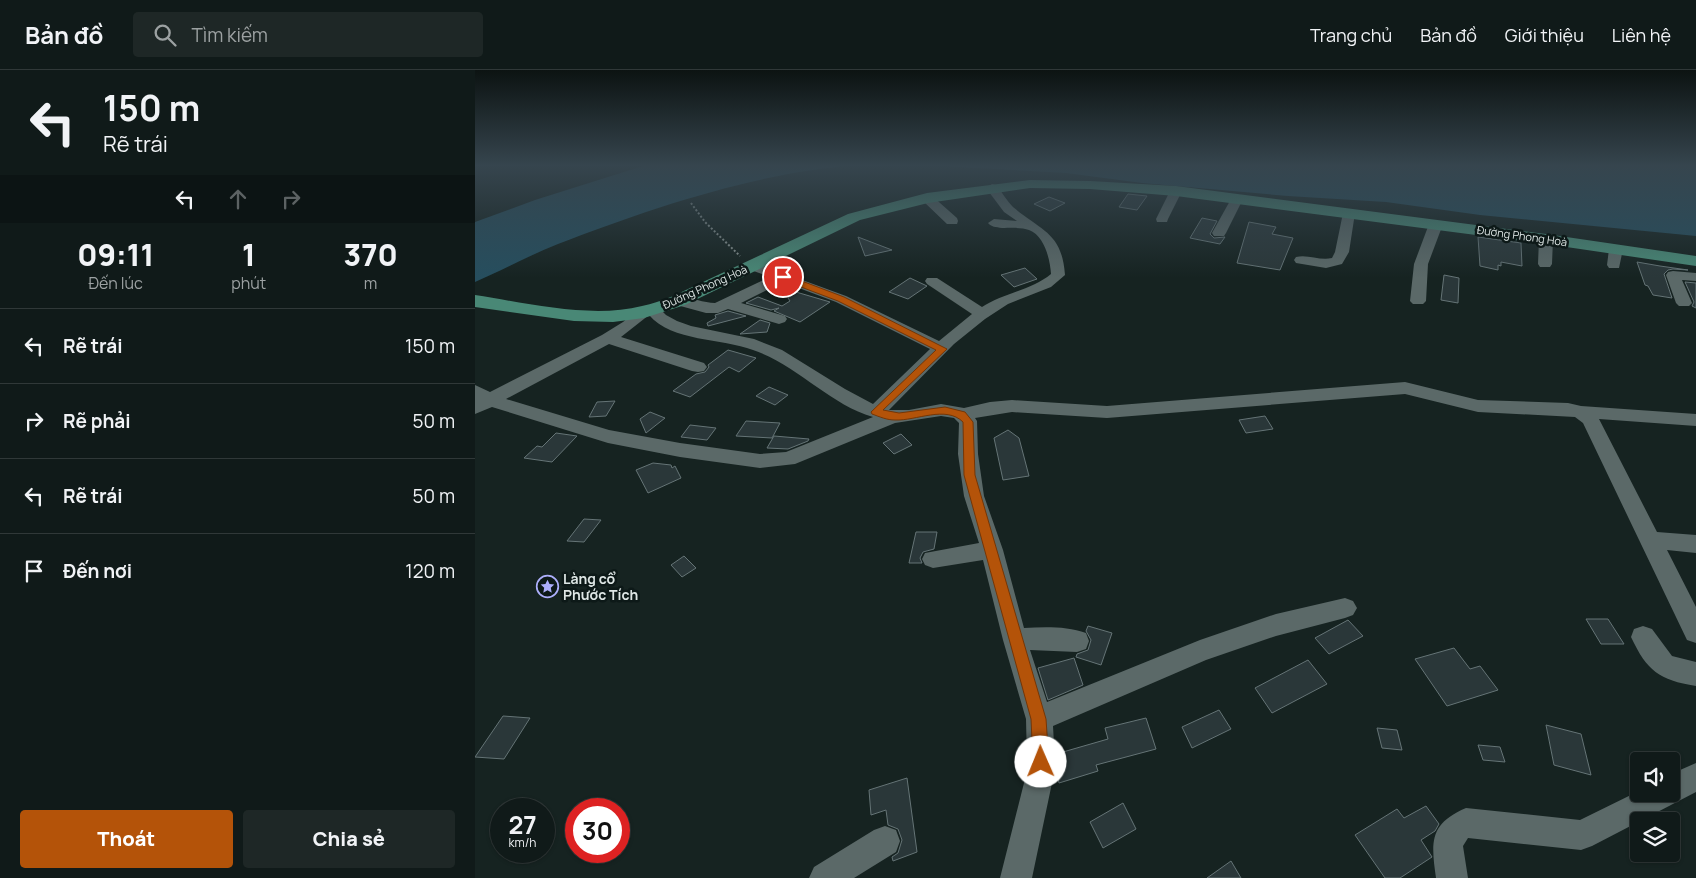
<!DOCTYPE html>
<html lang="vi">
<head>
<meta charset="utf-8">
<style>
	:root { --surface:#101a19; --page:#1e2726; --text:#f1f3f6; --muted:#9ca1a2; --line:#303838; --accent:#b45309 }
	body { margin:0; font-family:Manrope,sans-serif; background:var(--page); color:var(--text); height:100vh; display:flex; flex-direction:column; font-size:19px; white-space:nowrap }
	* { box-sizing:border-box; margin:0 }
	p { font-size:16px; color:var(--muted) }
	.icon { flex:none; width:28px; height:28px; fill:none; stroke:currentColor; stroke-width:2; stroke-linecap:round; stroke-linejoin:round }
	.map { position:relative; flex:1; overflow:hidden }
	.sheet { display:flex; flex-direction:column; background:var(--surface); width:475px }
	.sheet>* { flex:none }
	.hud { background:#101a19; color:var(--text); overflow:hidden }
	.controls { position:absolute; left:1155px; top:682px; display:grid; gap:10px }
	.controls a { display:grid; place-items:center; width:50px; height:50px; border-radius:5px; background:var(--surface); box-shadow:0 1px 4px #0004,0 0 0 1px var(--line); font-size:25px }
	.speed { position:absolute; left:15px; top:728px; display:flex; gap:10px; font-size:25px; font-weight:700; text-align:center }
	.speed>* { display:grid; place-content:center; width:65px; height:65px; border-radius:50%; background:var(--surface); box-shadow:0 1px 4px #0004,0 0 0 1px var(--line); line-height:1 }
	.speed small { font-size:12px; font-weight:400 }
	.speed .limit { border:8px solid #d22; background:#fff; color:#111 }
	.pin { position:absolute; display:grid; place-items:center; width:42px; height:42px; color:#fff; margin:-21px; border:2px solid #fff; border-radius:50%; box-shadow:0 1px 5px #0007 }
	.me { position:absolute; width:55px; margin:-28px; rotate:359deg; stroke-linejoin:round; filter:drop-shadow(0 0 4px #0008) }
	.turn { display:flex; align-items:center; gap:18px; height:105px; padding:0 20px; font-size:22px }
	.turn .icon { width:65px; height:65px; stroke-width:2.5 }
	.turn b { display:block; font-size:35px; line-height:42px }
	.lanes { display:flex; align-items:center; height:48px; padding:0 20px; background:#0003; justify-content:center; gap:25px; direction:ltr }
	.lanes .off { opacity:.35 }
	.eta { display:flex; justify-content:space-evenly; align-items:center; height:85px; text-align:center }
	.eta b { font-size:30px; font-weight:800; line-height:35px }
	.primary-button { display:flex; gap:10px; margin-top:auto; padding:10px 20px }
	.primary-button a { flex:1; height:58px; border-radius:5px; background:var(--accent); color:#fff; font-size:20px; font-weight:800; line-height:58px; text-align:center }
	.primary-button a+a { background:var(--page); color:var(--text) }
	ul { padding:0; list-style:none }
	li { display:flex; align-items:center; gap:15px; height:75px; padding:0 20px; border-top:1px solid var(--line) }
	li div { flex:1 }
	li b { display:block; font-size:19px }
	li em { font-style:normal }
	header { display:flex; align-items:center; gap:30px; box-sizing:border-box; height:70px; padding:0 25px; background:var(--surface); border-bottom:1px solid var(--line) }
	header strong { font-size:24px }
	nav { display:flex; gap:28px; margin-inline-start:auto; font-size:18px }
	.search { width:350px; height:45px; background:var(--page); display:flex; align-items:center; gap:12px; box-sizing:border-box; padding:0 18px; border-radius:5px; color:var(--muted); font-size:19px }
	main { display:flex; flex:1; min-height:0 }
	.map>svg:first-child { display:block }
	.water { fill:#264e5e }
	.building { fill:#2a3739; stroke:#657476 }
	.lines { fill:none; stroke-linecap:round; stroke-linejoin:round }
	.path { stroke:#838d8c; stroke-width:2; stroke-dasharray:2 2; stroke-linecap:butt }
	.minor { fill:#5b6968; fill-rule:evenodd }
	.major { fill:#498876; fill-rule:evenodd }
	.route { fill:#b45309; stroke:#753606 }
	.labels { text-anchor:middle; stroke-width:5; stroke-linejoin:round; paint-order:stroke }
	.far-street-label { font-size:11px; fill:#dee6e5; stroke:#0d1918 }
	.poi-label { font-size:14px; font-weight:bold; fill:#dee6e5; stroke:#0d1918; text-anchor:start }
</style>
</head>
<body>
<header>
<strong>Bản đồ</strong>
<div class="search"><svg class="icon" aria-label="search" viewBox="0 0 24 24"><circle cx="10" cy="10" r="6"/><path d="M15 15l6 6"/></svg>Tìm kiếm</div>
<nav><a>Trang chủ</a><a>Bản đồ</a><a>Giới thiệu</a><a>Liên hệ</a></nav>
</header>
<main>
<section class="sheet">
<div class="hud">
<div class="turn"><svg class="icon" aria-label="left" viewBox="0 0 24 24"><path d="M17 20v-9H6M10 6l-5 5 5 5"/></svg><div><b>150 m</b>Rẽ trái</div></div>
<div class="lanes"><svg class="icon" aria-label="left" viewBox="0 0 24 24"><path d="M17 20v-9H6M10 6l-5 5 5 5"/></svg><svg class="icon off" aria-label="ahead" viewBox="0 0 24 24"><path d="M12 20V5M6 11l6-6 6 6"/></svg><svg class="icon off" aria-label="right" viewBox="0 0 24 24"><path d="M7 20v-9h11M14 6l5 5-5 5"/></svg></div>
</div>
<div class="eta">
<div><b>09:11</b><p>Đến lúc</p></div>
<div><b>1</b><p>phút</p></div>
<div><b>370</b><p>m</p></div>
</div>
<ul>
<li><svg class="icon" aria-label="left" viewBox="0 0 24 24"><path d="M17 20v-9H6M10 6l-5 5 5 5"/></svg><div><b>Rẽ trái</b></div><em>150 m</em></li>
<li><svg class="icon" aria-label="right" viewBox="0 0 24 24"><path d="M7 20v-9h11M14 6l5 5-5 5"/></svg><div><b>Rẽ phải</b></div><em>50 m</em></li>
<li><svg class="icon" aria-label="left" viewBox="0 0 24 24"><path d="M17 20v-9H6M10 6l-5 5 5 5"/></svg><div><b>Rẽ trái</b></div><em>50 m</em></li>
<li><svg class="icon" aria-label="arrive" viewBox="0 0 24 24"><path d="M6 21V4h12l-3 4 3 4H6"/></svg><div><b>Đến nơi</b></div><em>120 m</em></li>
</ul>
<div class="primary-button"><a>Thoát</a><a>Chia sẻ</a></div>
</section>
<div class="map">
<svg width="1221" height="808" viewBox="0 0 1221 808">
	<rect width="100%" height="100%" fill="#162321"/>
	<path class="water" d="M171,95H385C286,101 176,138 83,174C55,185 28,200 0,212V152L60,130Z
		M449,95H1221V166L1005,145L911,132L813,126L667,113L591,103Z"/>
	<path class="building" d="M653,124L672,126L662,140L644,137Z
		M574,127L590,133L575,141L559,134Z
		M727,148L742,151L735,164L739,168L750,167L745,174L715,168Z
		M774,152L801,157L797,164L818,168L805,200L762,193Z
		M383,167L417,180L390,186Z
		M1003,167L1046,173L1047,196L1026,192V196L1023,195V200L1005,196Z
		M1162,192L1185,196L1213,200L1198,199L1193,200L1189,204L1197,228L1178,225L1173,216L1170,215Z
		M550,198L562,209L539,217L526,205Z
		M969,205L984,208L983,233L966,230Z
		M435,208L452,216L433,229L414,222Z
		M1210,212L1221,213V238L1217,236L1219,232Z
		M321,222L355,232L325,252L299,241L304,238L296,240L271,233L283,227L307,236L315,231L313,228Z
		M253,241L271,246L233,256L232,253L241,248L240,245Z
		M285,250L295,253L292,262L265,264Z
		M253,280L281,288L264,302L254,297L215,327L198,321L221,304L230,302L234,297L233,295Z
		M294,317L313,325L300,335L281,326Z
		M140,331L131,346L114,347L122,332Z
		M175,342L190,348L171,363L165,349Z
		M790,346L798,359L771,363L764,350Z
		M271,351L305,353L297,368L261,366Z
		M215,355L241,358L232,370L206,367Z
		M533,360L544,368L554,406L528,410L519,368Z
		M81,363L102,366L77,392L49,388L62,376L67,377Z
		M426,364L437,375L419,384L408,373Z
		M299,366L334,369L333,371L313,379L292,378Z
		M178,393L196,395L197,398L200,396L206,408L173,423L161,400Z
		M109,449L126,450L109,472L92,471Z
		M441,462H462L459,479L448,482L445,488L447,493H434Z
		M209,486L221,498L207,507L196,495Z
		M1111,549H1133L1149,574H1126Z
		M873,550L888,566L854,584L840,568Z
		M613,556L637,563L626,595L601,587L602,584L613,580L616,570L611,561Z
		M979,578L995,599L1005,596L1023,620L972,636L940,589Z
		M599,588L608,615L573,630L563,598Z
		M833,590L852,614L797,643L780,618Z
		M744,640L756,659L717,678L707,657Z
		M28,646L55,648L29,689L0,687Z
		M671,648L681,679L621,695L623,701L584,713L581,700V684L633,669L630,658Z
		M1071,655L1106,664L1116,705L1079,695Z
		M902,658L922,660L927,680L907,678Z
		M1003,675L1025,677L1030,692L1008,690Z
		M432,708L442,782L418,791L417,787L423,783L427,770L423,759L413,755L411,740L396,745L394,720Z
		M648,733L661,759L628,778L615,752Z
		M951,736L964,754L960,761L946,770L957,787L925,808H910L880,765L922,739L929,748Z
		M756,791L766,808H732Z"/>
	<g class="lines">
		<path class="path" d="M216,133L230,152L265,186"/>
		<path class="minor" d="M517,114L521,115C527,122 532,131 538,137C566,161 587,162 590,205L576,217L533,234L510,249L479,274L414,340H434L466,334L489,338L515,332L537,330L632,336L930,312L1003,330L1093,333L1106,336L1221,344V356L1124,349L1182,462L1221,465V483L1192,480L1221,537V573L1212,570L1108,353L1100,347L1003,342L930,324L632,348L537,342L500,348L502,351L503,384L509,426L528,480L549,558C569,557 592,556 611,563L614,571L611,579L602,582L555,580L572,632L725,570L801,544L870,528L878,531L882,538L878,545L870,548L801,566L731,590L578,656L580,692L577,713L557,808H525L549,713L552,692L551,649L528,570L508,490L458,498L450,495L447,489L450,483L504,473L489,426L483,384L484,353L479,348L466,346L420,353L320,394L285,398L205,387L133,373L17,337L0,344V315L15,322L127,265L148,252L164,239L178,235L183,237L191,245L202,251L216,256L279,269L307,280L370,319L398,334L455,279L361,232L308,212L266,233L310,246L312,249L310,252L304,254L253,239L243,243H231L198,234L195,231L198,228C211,225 227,233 240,233L295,207L273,199L271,196L273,193L278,192L371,226L464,271L497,244L452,214L450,211L452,208H462L507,237C528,223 557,220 576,204C575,190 570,166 554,160C547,157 535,158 527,158C521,157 516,157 513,153L519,149L542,151L529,142L511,118ZM174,245C197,272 247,268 278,280C322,295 354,334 398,347L311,382L285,384L205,373L134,360L31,329L134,274L217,301L223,302L229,301L232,297L229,293L146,267Z
			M701,117L707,121L693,149L692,152H682L681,149L695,121Z
			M452,124L456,125L482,148L483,151L482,154H472L448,131L446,128Z
			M762,125L768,129L751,163L749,166H739L737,163L756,129Z
			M874,139L880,143L874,182L867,194L851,198L821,193L819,190L821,187C833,184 845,191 857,188L860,182L868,143Z
			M961,150L968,154L953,194L951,231L948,234H938L935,231L939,194L954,154Z
			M1071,165L1078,169L1077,194L1075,197H1065L1063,194L1064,169Z
			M1141,175L1148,179L1144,198H1134L1132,195L1134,179Z
			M1198,201L1221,203V211L1207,210L1217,233L1214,236H1204L1201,233L1191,205L1193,202Z
			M1168,556L1177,559L1197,586L1221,592V616C1184,610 1172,601 1156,567L1159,559Z
			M1221,693V722L1117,776L1106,780L993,768L988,776L993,808H961C956,772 954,754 991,738L1105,750L1164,721V724H1196V704Z
			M410,756L421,760L425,771L421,782L379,808H334L339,797L399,760Z"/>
		<path class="major" d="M555,110L615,111L701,116L1071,164L1221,186V196L1071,174L701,126L615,119L555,118L453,133L385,150L210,235L169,248L138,252L99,251L0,237V225C52,233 116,249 167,236C177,234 187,230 196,227L373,144L452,123Z"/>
	</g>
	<linearGradient id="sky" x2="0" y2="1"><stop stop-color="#0c1312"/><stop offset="0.46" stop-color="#36454e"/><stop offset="1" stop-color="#36454e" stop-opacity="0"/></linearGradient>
	<rect width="1221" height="208" fill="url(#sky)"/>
	<path class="route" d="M305,205H311L369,227L472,279L408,340L424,343L470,337L490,342L498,352L500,405L571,649L574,692L571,698L566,700L560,698L558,692L556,649L489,405L488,352C471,335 441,351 420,350C412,350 405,347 397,344L396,342L461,280L363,231L305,209Z"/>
	<defs>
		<symbol id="sight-ring" viewBox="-11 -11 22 22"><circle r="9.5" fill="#0d1918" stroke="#adaffb" stroke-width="1.5"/><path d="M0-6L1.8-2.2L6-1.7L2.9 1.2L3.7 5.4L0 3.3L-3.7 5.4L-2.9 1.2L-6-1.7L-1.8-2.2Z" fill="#adaffb"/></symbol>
	</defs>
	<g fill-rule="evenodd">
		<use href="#sight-ring" x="60" y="504" width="25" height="25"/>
	</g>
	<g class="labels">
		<g class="far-street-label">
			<text transform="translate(1047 166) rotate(8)" y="4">Đường Phong Hoà</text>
			<text transform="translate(230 217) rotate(-24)" y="4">Đường Phong Hoà</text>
		</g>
		<g class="poi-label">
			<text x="88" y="514">Làng cổ<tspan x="88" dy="16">Phước Tích</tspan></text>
		</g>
	</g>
</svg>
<div class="controls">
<a><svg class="icon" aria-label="sound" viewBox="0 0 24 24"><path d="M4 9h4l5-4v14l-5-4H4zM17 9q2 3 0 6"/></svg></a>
<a><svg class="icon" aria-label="layers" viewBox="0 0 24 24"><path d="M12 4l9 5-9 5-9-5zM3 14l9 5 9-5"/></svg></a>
</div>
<div class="speed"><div>27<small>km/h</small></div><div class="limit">30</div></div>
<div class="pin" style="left:308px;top:207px;background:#d93025"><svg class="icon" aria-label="arrive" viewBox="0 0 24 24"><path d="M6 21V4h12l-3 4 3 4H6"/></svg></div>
<svg class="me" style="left:566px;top:692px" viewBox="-20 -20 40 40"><circle r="19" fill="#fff"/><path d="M0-13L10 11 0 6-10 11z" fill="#b45309"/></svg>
</div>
</main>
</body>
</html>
